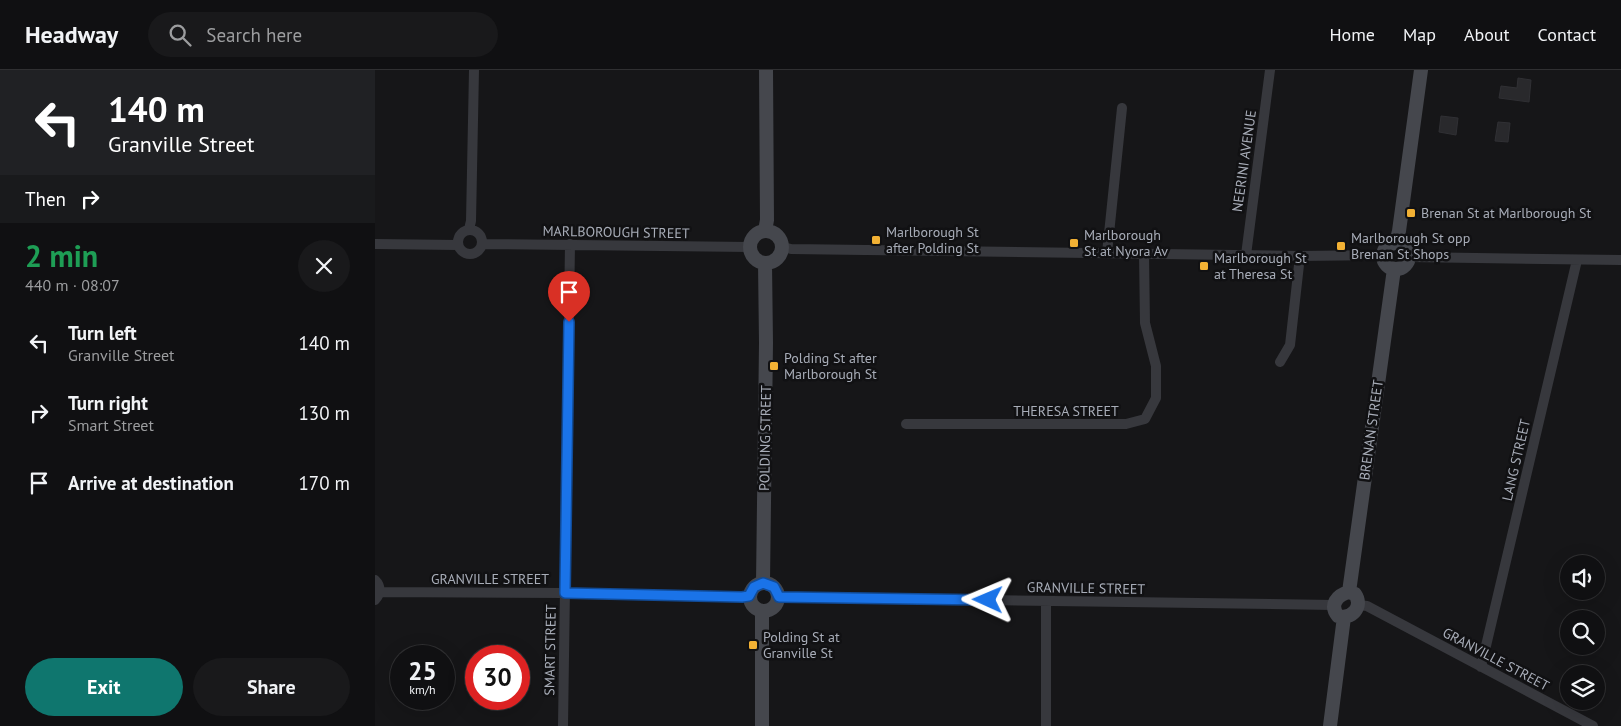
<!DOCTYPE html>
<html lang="en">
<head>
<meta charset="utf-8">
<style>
	:root { --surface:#101012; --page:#19191b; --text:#f1f3f6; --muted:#9c9d9f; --line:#303032; --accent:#0f766e }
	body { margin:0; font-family:"PT Sans",sans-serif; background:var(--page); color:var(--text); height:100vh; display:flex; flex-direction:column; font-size:19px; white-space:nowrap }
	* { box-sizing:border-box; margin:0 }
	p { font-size:16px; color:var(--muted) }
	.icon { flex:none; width:28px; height:28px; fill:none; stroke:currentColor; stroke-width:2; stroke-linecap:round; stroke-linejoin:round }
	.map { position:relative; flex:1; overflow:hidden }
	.side { display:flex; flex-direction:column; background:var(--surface); width:375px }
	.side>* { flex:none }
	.guide { background:#202124; color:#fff; overflow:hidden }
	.tools { position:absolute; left:1185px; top:485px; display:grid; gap:10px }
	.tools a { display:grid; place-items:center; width:45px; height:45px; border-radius:50%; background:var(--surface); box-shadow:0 5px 20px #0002,0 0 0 1px var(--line); font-size:25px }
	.speed { position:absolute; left:15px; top:575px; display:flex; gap:10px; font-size:25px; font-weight:700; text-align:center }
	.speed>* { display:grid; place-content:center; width:65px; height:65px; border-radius:50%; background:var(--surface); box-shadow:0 5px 20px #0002,0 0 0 1px var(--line); line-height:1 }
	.speed small { font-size:12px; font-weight:400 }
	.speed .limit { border:8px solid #d22; background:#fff; color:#111 }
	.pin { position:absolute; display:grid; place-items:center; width:42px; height:42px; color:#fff; margin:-51px -21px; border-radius:50% 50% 50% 0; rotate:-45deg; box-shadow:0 0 5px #0007 }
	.pin .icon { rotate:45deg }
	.me { position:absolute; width:55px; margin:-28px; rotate:271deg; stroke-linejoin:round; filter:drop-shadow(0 0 4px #0008) }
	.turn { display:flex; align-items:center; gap:18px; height:105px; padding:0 25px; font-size:22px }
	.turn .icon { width:65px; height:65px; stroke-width:2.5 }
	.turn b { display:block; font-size:35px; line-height:42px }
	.then { display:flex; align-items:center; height:48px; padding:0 25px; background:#0003; gap:10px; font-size:19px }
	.round { display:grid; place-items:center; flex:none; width:52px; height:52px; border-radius:26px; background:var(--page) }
	.overview { display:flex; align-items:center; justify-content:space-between; height:85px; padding:0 25px }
	h1 { font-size:30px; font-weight:600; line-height:38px; color:#1e9e55 }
	.primary-button { display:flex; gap:10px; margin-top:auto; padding:10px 25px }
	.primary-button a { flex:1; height:58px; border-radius:30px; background:var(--accent); color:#fff; font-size:20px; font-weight:600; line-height:58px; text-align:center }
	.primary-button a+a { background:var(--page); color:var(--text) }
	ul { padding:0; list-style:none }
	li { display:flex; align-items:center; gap:15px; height:70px; padding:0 25px }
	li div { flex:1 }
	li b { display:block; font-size:19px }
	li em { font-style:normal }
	header { display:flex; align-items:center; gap:30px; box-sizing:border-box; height:70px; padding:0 25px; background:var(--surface); border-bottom:1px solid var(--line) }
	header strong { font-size:24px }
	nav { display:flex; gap:28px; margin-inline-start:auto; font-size:18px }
	.search { width:350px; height:45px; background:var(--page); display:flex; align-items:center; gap:12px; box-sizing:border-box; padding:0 18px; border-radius:28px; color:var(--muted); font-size:19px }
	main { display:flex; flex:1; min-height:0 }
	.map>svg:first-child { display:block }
	.building { fill:#29292c; stroke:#303034 }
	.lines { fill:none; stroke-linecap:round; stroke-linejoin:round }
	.street { stroke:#37383d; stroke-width:10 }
	.secondary { stroke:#45474d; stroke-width:14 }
	.route-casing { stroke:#114b97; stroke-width:12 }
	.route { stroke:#1a73e8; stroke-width:9 }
	.poi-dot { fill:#f2b134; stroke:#111113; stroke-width:2 }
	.labels { text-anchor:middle; stroke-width:5; stroke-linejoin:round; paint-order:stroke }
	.street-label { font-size:14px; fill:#a8adb8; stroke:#111113 }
	.poi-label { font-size:14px; fill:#a8adb8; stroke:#111113; text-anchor:start }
</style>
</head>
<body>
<header>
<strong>Headway</strong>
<div class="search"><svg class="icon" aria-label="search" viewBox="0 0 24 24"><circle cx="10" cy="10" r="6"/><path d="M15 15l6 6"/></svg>Search here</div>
<nav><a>Home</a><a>Map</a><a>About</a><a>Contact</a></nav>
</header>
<main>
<section class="side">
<div class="guide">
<div class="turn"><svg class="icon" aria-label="left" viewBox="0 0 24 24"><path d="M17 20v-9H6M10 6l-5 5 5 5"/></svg><div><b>140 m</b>Granville Street</div></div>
<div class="then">Then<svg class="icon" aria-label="right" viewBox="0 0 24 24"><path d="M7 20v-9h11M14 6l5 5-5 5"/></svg></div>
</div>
<div class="overview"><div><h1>2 min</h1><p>440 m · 08:07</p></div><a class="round"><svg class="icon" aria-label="close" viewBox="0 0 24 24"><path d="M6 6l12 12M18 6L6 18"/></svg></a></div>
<ul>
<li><svg class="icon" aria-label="left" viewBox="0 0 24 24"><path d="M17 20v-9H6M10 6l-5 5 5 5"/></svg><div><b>Turn left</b><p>Granville Street</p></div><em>140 m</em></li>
<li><svg class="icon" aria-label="right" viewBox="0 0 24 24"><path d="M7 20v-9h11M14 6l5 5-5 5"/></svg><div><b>Turn right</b><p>Smart Street</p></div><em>130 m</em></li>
<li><svg class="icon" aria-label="arrive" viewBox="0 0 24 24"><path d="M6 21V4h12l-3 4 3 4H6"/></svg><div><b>Arrive at destination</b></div><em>170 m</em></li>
</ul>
<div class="primary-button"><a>Exit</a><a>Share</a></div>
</section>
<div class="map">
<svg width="1246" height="656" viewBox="0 0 1246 656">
	<rect width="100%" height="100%" fill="#161618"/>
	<path class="building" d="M1143,8L1156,10L1154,32L1124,28L1126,16L1142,18Z
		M1066,46L1083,48L1081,65L1064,62Z
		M1123,52L1135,53L1133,72L1120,71Z"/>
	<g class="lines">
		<path class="street" d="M94,159L96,151L99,0
			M83 172a12 12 0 1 1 24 0a12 12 0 1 1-24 0Z
			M0,174L83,175
			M107,174L375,177
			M408,177L416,179L925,186L1008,185
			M732,183L747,38
			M871,185L895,0
			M1034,187L1246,190
			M905,292L915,275L925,186
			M531,354H751L770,349L781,328V296L770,253L769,184
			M0,510C6,516 6,523 0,530
			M4,522L190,523L367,527L375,526
			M404,527L959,535
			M671,531V656
			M984,535L992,536L1218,656
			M1106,597L1202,190
			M188,656L195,174"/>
		<path class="secondary" d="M375 177a16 16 0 1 1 32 0a16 16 0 1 1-32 0Z
			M390,161L392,150L391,0
			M1008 186a13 13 0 1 1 26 0a13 13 0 1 1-26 0Z
			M1021,173L1024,161L1046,0
			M375 527a14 14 0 1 1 28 0a14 14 0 1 1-28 0Z
			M388,513L391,273L390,193
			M974,522L1019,199
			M974,522L980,524C989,537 976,550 963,546C954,535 962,525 974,522Z
			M387,656V542
			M955,656L969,547"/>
	</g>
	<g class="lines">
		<defs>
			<path id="route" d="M194,252L190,523L367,527L374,526L379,517L388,513L399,517L404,527L613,530"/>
		</defs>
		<use href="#route" class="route-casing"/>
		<use href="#route" class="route"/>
	</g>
	<g class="poi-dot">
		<rect x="1031" y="138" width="10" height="10" rx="2.5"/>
		<rect x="496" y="165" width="10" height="10" rx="2.5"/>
		<rect x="694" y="168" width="10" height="10" rx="2.5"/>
		<rect x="961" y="171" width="10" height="10" rx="2.5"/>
		<rect x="824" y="191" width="10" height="10" rx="2.5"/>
		<rect x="394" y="291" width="10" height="10" rx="2.5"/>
		<rect x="373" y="570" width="10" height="10" rx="2.5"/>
	</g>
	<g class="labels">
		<g class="street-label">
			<text transform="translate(869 91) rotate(-82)" y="5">NEERINI AVENUE</text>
			<text transform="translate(241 162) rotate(1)" y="5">MARLBOROUGH STREET</text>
			<text x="691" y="346">THERESA STREET</text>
			<text transform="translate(996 360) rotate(-82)" y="5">BRENAN STREET</text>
			<text transform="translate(390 368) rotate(-89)" y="5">POLDING STREET</text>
			<text transform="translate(1141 390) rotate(-77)" y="5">LANG STREET</text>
			<text x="115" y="514">GRANVILLE STREET</text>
			<text transform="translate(711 518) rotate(1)" y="5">GRANVILLE STREET</text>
			<text transform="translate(175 580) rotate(-89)" y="5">SMART STREET</text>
			<text transform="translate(1121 589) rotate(28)" y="5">GRANVILLE STREET</text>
		</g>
		<g class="poi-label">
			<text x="1046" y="148">Brenan St at Marlborough St</text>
			<text x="511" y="167">Marlborough St<tspan x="511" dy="16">after Polding St</tspan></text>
			<text x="709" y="170">Marlborough<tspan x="709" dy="16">St at Nyora Av</tspan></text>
			<text x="976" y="173">Marlborough St opp<tspan x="976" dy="16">Brenan St Shops</tspan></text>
			<text x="839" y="193">Marlborough St<tspan x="839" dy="16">at Theresa St</tspan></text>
			<text x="409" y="293">Polding St after<tspan x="409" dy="16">Marlborough St</tspan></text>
			<text x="388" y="572">Polding St at<tspan x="388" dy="16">Granville St</tspan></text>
		</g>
	</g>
</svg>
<div class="tools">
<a><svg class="icon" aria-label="sound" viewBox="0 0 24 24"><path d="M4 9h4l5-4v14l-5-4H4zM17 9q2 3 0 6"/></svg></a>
<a><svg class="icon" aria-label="search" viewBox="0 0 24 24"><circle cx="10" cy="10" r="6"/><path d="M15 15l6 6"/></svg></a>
<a><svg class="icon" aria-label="layers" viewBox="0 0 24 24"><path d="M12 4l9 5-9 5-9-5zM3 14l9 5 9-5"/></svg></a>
</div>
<div class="speed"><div>25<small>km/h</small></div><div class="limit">30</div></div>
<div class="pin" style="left:194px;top:252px;background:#d93025"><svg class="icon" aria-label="arrive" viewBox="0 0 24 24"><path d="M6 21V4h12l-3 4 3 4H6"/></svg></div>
<svg class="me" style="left:613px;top:530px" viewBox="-20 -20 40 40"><path d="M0-17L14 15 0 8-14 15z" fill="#1a73e8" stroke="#fff" stroke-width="4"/></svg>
</div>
</main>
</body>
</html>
